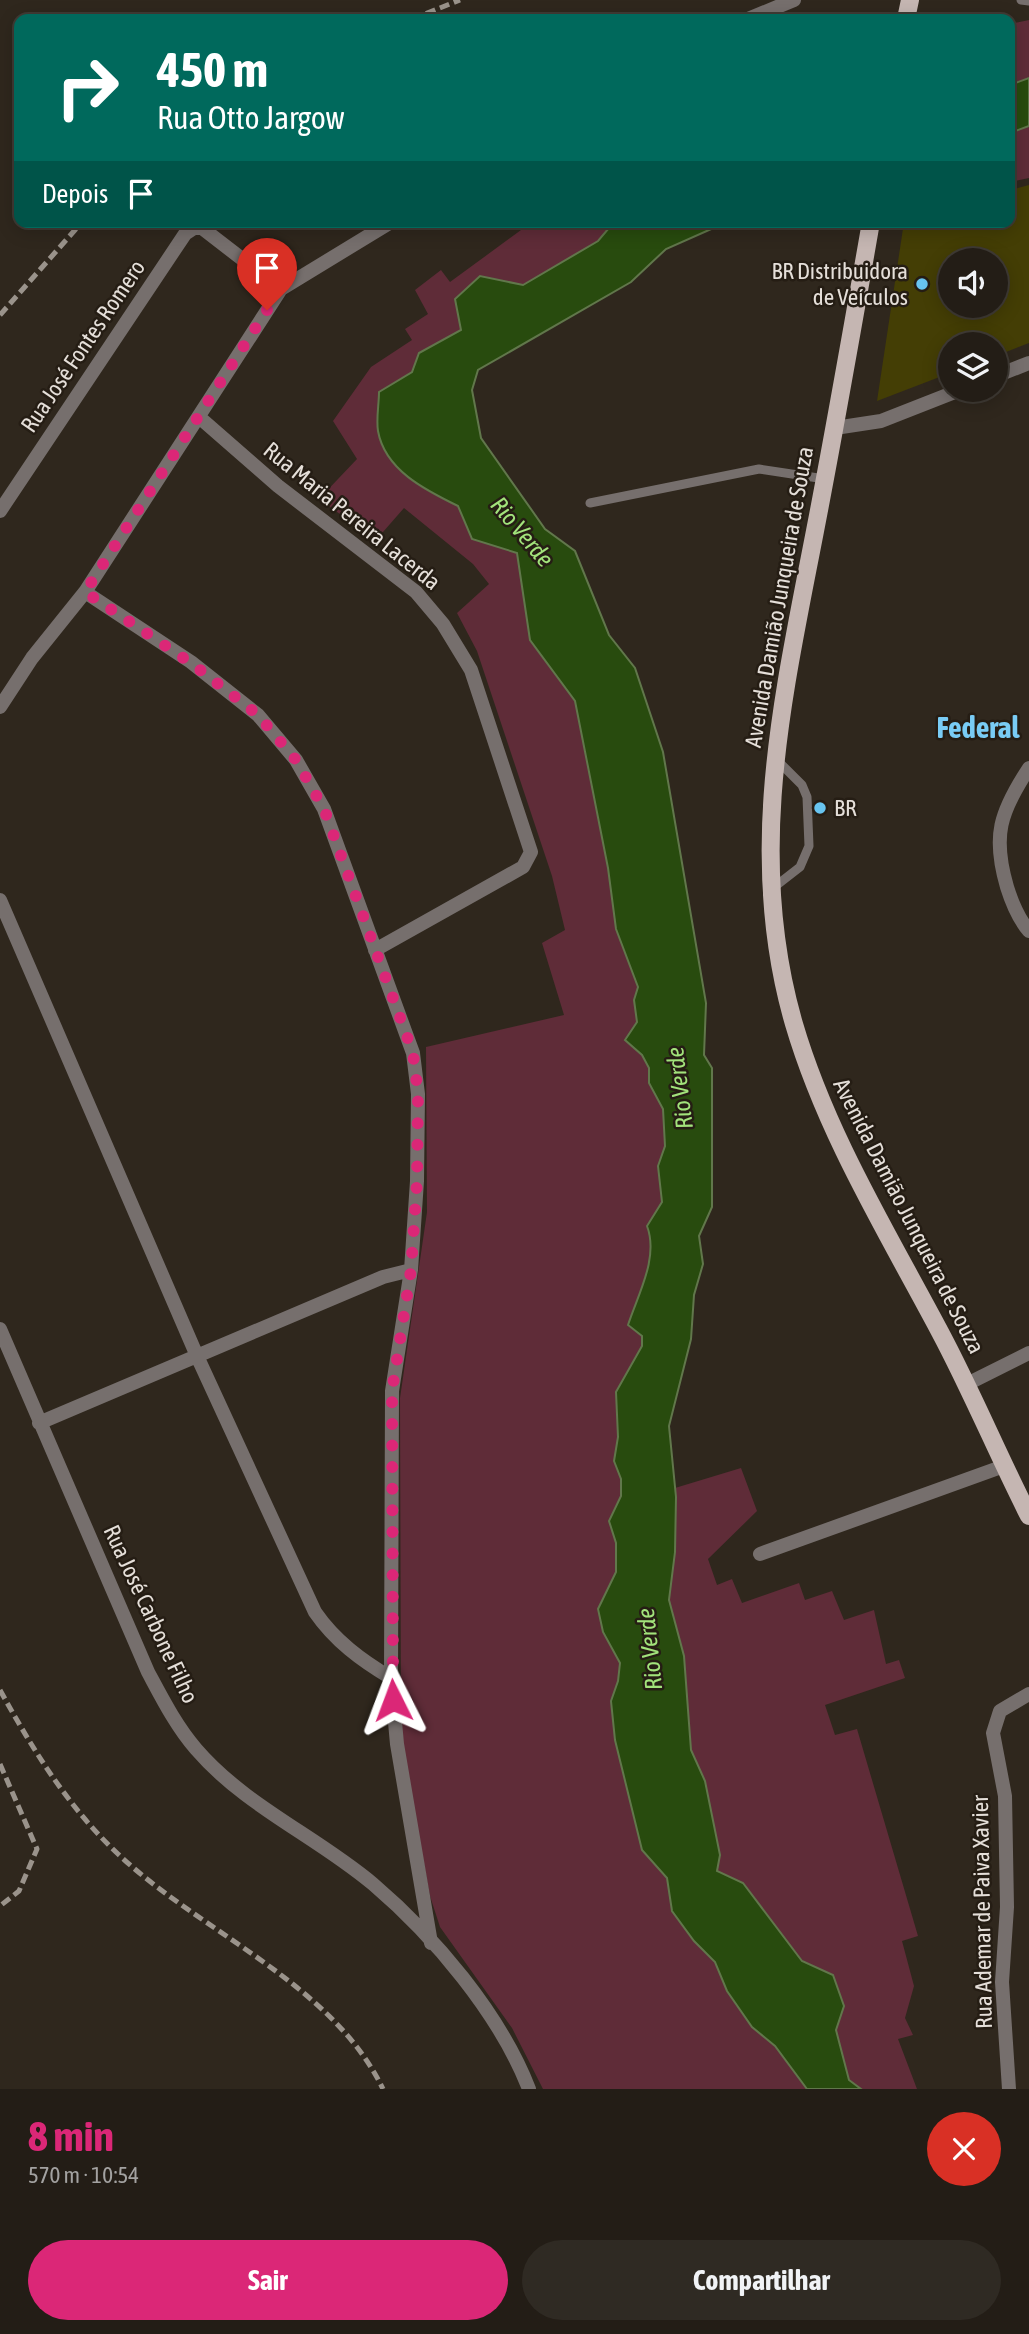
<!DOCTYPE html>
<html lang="pt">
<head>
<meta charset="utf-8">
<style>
	:root { --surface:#231d16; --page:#2f2a23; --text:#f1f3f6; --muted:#a3a2a1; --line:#403b35; --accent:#db2777 }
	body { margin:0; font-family:"Asap Condensed",sans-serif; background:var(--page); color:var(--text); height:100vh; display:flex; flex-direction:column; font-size:26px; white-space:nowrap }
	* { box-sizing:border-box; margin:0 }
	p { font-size:23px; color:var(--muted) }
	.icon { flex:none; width:38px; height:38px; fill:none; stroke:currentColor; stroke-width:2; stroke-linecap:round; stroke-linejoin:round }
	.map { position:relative; height:2089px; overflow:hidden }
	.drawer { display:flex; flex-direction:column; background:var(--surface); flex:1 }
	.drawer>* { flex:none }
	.guide { position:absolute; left:14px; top:14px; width:1001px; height:214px; border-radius:14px; box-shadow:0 4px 18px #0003,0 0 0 2px var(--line); background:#00695c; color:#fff; overflow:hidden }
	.fabs { position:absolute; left:938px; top:248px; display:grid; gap:14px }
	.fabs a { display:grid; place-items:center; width:70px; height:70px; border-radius:50%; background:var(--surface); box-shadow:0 4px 18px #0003,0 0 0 2px var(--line); font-size:35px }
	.pin { position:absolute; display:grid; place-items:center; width:60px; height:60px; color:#fff; margin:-72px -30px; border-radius:50% 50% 50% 0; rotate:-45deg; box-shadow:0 0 7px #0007 }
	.pin .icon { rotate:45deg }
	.me { position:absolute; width:77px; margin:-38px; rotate:357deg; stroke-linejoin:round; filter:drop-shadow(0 0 5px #0008) }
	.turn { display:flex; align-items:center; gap:24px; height:147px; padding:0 28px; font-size:32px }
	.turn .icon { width:91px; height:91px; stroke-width:2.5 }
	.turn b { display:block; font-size:49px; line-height:60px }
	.then { display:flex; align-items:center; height:66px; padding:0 28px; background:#0003; gap:14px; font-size:26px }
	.round { display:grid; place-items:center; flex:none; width:74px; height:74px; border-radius:37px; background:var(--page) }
	.summary { display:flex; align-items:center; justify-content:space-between; height:119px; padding:0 28px }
	h1 { font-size:42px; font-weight:700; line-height:52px; color:var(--accent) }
	.cta { display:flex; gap:14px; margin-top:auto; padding:14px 28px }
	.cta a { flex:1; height:80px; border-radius:42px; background:var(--accent); color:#fff; font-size:28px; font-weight:700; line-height:80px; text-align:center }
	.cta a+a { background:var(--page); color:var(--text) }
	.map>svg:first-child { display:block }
	.green { fill:#5f2c38 }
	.water { fill:#284b0e; stroke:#61774b; stroke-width:2 }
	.building { fill:#443e05; fill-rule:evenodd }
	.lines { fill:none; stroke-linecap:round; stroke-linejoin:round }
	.service { stroke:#766f6d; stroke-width:9 }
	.minor { stroke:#766f6d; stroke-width:14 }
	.primary { stroke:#c5b6b2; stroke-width:18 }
	.rail { stroke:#9a938b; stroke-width:5; stroke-dasharray:10 5; stroke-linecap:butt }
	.route { stroke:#db2777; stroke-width:12; stroke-dasharray:0 21.6 }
	.poi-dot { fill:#68c4f0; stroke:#251d14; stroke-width:2.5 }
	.labels { text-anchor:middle; stroke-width:5; stroke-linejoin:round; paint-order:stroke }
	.poi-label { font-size:23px; fill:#e5dfd9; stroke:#251d14; text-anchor:end }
	.street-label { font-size:23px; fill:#e5dfd9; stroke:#251d14 }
	.water-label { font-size:24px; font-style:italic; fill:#a2e37b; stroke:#251d14 }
	.district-label { font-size:30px; font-weight:bold; fill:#79ccf5; stroke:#251d14 }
</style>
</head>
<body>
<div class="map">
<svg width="1029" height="2089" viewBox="0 0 1029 2089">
	<rect width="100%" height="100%" fill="#2f271d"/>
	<path class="green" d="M1029,20V78L1010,85V24Z
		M1029,126V178L1010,182V133Z
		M532,222H614L598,241L523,285L480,276L455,299L461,330L419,353L412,372L380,392C379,404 376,419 378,430C385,470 425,491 458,506L472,539L517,553L530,640L575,701L608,868L616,929L638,987L634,1000L638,1022L626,1040L642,1054L649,1068V1083L663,1109L665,1146L658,1166L662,1202L647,1226C659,1258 639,1294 628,1325L642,1336V1346L616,1392L618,1437L614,1461L621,1479V1496L609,1521L616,1543V1572L598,1609L603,1632L620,1663L618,1681L611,1701L642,1850L667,1878L672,1911L694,1941L715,1962L727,1991L752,2027L775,2046L807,2089H543L512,2028L440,1927L430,1896L401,1740L400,1398L427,1212L426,1047L564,1015L542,943L565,930L552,876L477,651L457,613L489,584L473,564L404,508L376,540L319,499L357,459L333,421L371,367L412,340L405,329L428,314L415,290L441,270L450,282Z
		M741,1468L757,1511L708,1559L717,1585L732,1579L742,1603L799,1583L805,1600L832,1591L844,1620L874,1610L886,1664L899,1660L905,1678L825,1705L835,1735L857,1729L918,1936L902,1941L914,1986L905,2018L913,2035L898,2039L917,2089H861L849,2080L836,2030L844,2006L833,1976L802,1961L743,1883L717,1871L720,1855L705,1781L691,1750L684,1656L669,1600L675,1552V1488Z"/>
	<path class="water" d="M1029,78V126L1010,133V85Z
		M614,222H727L666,249L631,282L478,370L472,390L481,438L545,529L575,551L609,635L635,668L663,752L706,1003L704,1055L712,1068V1207L699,1236L703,1264L694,1295L691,1339L669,1426L676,1497L675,1552L669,1600L684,1656L691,1750L705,1781L720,1855L717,1871L743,1883L802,1961L833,1975L844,2006L836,2030L849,2080L861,2089H807L775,2046L752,2027L727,1991L715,1962L694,1941L672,1911L667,1878L642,1850L615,1740L611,1701L618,1681L620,1663L603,1632L598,1609L616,1572V1543L609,1521L621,1496V1479L614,1461L618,1437L616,1392L642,1346V1336L628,1325C638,1294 659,1258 647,1226L662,1202L658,1166L665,1146L663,1109L649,1083V1068L642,1055L625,1040L637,1022L634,1000L638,987L616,929L608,868L575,701L530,640L517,553L472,539L458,506C425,490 385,470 378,431C376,419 379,404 379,392L412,372L419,353L461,330L455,299L480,276L523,285L598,241Z"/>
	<path class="building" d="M1029,185V343L996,356V345H950V373L877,401L904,222H1010V190ZM950,261H996V306H950Z"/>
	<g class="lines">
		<path class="service" d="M1021,0L1029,1
			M590,503L759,469L825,479
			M773,888L800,867L809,846L807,797L802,785L777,760"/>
		<path class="minor" d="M748,19L794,0
			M996,376L1029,363
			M199,417L278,486L416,592L443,624L471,670L531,852L523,867L375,950
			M835,428L881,421L960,390
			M0,511L185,234L194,228H202L281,289
			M85,592L191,662L258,715L296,760L324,809L413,1053L418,1094L417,1181L411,1270L392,1391L391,1678L397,1744L431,1943
			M0,707L32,658L85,592L281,289L391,222
			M1029,768C1000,812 992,836 1007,887C1012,903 1018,918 1029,931
			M0,900L197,1356L315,1612C335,1641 361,1660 391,1678
			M0,1329L148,1672C162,1698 176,1726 196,1749C245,1806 316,1836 373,1884C434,1936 500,2014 529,2089
			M967,1384L1029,1353
			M39,1423L383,1277L411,1270
			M760,1554L1004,1466
			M1009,2089L1002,1982L1007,1907L1005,1796L993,1733L1000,1711L1029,1694"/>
		<path class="primary" d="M906,19L910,0
			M871,222C853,325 835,428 815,531C783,697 745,856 794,1024C826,1133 887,1232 940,1332C972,1392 998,1455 1029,1516"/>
		<path class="rail" d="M412,19L460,0
			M0,315L82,222
			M0,1690C33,1750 68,1807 118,1854C200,1932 332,1983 383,2089
			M0,1764L37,1849L19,1891L0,1906"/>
	</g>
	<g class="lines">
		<path class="route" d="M267,310L85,592L191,663L258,715L296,760L324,809L413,1053L418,1094L417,1181L411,1270L392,1391L393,1700"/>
	</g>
	<g class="poi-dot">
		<circle cx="922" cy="284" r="7"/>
		<circle cx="820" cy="808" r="7"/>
	</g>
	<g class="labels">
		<g class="poi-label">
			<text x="908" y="279">BR Distribuidora<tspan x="908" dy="26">de Veículos</tspan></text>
			<text x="834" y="816" text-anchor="start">BR</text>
		</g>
		<g class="street-label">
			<text transform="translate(83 346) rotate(-56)" y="8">Rua José Fontes Romero</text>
			<text transform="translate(352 516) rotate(39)" y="8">Rua Maria Pereira Lacerda</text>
			<text transform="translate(779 597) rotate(-80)" y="8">Avenida Damião Junqueira de Souza</text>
			<text transform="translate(909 1216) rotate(63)" y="8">Avenida Damião Junqueira de Souza</text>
			<text transform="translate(151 1614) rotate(65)" y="8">Rua José Carbone Filho</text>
			<text transform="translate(982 1912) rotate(-91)" y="8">Rua Ademar de Paiva Xavier</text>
		</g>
		<g class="water-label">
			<text transform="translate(522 532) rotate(50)" y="8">Rio Verde</text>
			<text transform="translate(680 1088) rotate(-97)" y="8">Rio Verde</text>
			<text transform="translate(650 1649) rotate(-96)" y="8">Rio Verde</text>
		</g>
		<g class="district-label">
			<text x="978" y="738">Federal</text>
		</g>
	</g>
</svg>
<div class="fabs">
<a><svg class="icon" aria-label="sound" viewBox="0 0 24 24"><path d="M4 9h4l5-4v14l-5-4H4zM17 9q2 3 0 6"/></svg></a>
<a><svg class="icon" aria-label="layers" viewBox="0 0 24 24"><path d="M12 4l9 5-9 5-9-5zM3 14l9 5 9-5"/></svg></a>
</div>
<div class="pin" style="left:267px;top:310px;background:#d93025"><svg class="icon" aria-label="arrive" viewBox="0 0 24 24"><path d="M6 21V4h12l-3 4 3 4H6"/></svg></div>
<svg class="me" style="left:393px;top:1700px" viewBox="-20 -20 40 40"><path d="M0-17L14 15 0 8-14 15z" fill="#db2777" stroke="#fff" stroke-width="4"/></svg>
<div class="guide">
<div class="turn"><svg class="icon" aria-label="right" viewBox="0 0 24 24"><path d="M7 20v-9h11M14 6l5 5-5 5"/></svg><div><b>450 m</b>Rua Otto Jargow</div></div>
<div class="then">Depois<svg class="icon" aria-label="arrive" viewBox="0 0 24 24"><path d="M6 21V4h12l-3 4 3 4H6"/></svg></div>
</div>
</div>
<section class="drawer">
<div class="summary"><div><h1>8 min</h1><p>570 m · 10:54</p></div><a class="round" style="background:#d93025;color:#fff"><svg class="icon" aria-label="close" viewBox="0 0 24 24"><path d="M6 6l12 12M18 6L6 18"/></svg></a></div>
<div class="cta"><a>Sair</a><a>Compartilhar</a></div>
</section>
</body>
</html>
